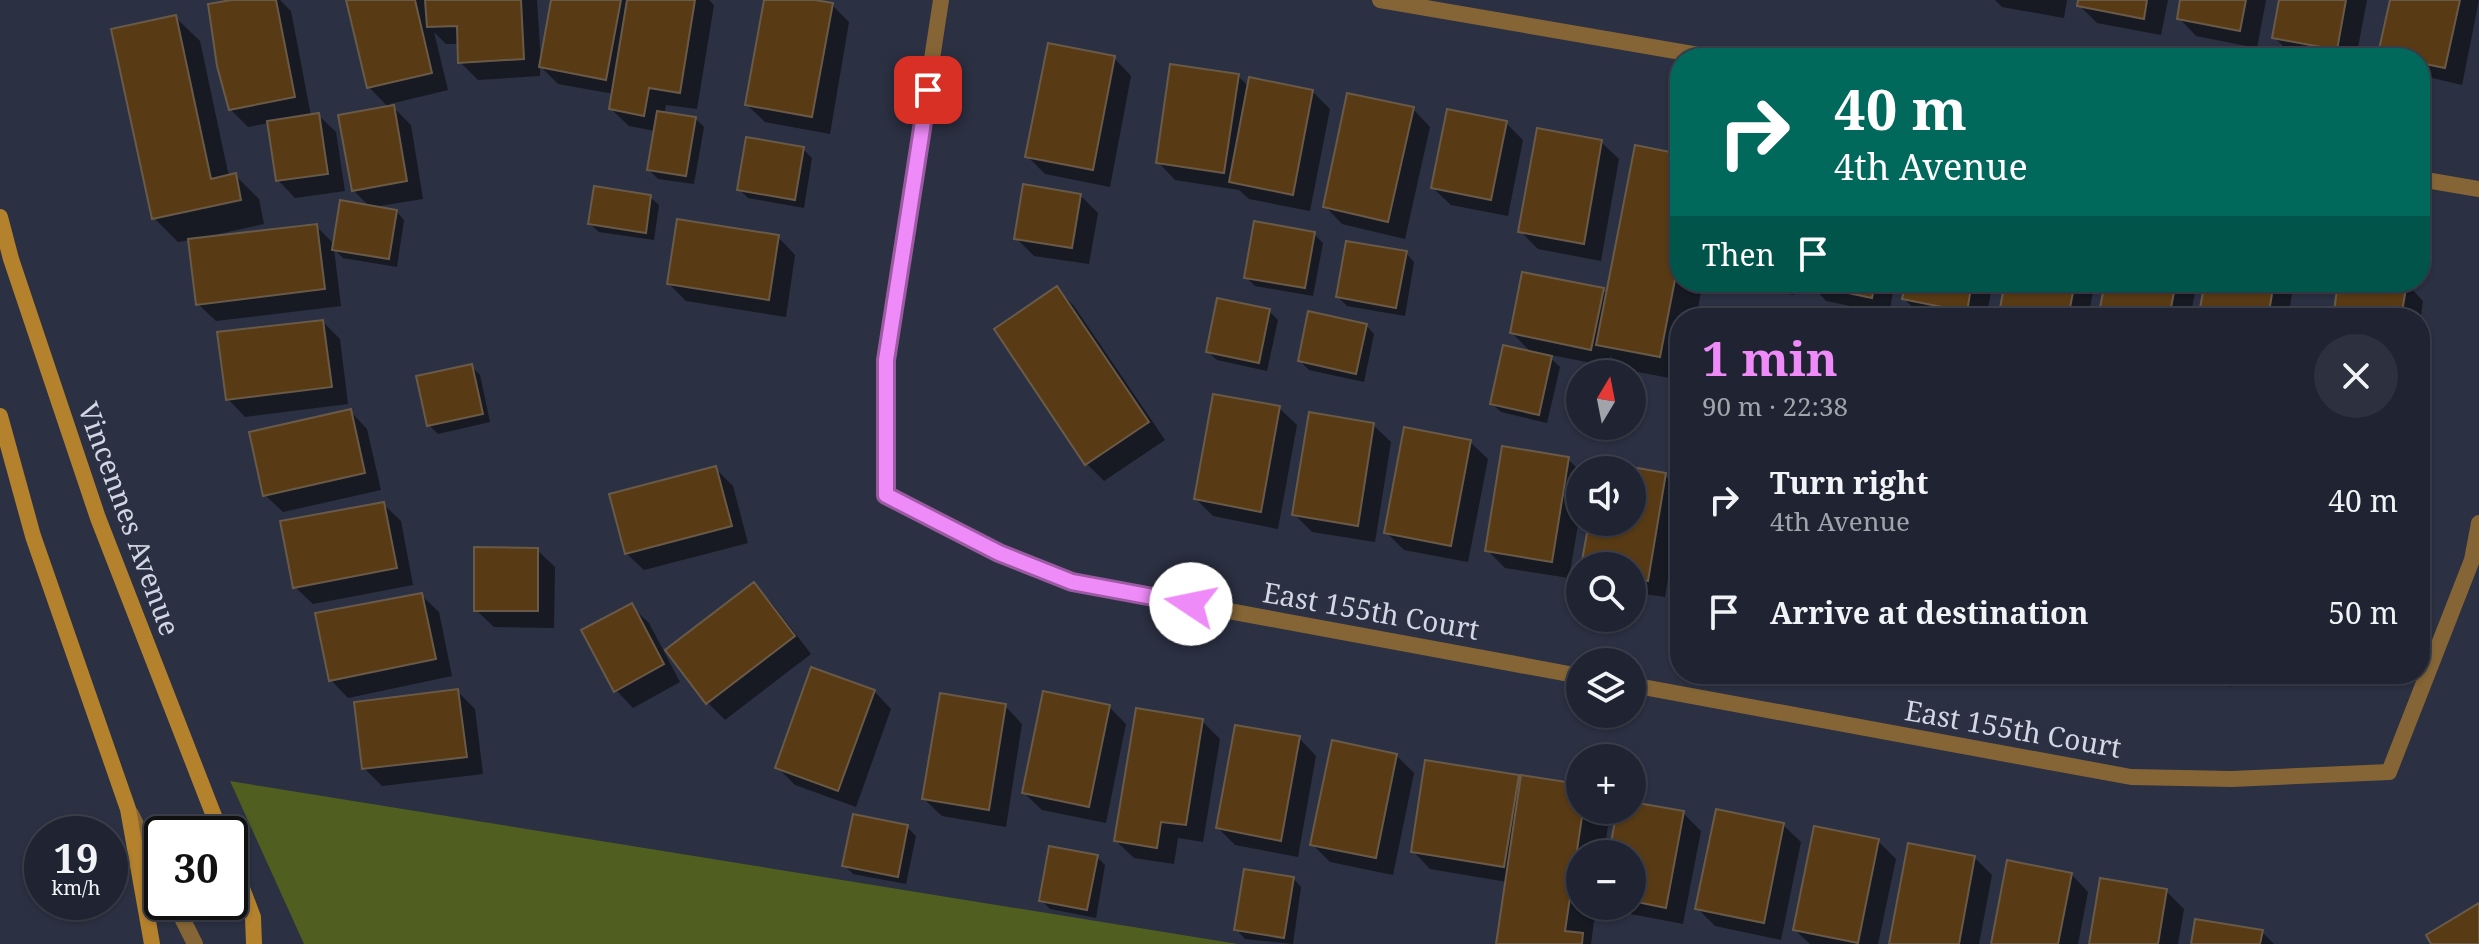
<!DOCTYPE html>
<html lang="en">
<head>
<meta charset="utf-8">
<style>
	:root { --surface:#202432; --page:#2d303e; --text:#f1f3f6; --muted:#a2a4ac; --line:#3d414d; --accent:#ee8bf8 }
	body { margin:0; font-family:"Noto Serif",serif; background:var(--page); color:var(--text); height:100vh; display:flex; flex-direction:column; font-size:30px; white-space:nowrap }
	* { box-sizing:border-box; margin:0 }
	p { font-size:26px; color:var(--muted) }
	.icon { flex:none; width:44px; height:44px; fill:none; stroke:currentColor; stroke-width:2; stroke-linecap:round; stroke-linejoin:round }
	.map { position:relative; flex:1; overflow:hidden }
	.details { position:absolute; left:1670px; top:308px; width:760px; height:376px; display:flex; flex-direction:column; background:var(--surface); border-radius:32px; box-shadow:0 2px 6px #0004,0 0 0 2px var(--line) }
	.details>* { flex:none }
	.top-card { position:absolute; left:1670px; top:48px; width:760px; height:244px; border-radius:32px; box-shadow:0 2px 6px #0004,0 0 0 2px var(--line); background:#00695c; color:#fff; overflow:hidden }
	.needle { width:52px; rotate:10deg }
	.tools { position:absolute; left:1566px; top:360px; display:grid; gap:16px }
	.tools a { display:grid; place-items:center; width:80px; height:80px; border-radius:50%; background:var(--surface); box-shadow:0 2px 6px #0004,0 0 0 2px var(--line); font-size:40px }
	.speed { position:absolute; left:24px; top:816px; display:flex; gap:16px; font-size:40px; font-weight:700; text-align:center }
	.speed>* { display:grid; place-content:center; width:104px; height:104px; border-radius:50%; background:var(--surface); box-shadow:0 2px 6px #0004,0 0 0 2px var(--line); line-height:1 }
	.speed small { font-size:20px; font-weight:400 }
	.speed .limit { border:4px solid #111; border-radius:12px; background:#fff; color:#111 }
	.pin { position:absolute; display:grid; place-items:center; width:68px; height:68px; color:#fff; margin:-34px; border-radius:16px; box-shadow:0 4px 12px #0006 }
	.me { position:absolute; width:88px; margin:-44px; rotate:281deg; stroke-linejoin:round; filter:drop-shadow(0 0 6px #0008) }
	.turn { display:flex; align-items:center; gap:28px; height:168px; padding:0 32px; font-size:36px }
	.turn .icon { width:104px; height:104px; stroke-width:2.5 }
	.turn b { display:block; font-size:56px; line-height:68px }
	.then { display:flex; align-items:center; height:76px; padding:0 32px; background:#0003; gap:16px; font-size:30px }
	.round { display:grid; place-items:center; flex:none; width:84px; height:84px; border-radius:42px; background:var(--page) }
	.overview { display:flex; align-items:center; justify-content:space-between; height:136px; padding:0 32px }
	h1 { font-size:48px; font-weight:700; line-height:60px; color:var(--accent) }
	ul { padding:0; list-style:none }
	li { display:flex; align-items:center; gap:24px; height:112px; padding:0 32px }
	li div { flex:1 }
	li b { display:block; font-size:30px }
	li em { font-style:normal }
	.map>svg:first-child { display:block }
	.forest { fill:#505e1f }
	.shadow { fill:#0007 }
	.building { fill:#583b15; stroke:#695a48; stroke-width:2 }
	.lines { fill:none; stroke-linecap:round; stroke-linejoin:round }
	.street { stroke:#856535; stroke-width:16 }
	.secondary { stroke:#b4812d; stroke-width:16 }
	.route-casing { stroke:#9b5aa1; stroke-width:20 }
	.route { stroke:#ee8bf8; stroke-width:14 }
	.labels { text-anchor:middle; stroke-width:8; stroke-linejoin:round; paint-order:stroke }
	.street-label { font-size:28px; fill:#d3d7e3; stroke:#2b3042 }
</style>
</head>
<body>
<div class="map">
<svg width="2479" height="944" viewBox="0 0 2479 944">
	<rect width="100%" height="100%" fill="#2b3042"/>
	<path class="forest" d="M230,781L1238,944H304Z"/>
	<path class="shadow" d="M241,0H280L291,11L311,116L318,115L336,132L345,191L295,198L278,180L269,123L248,127L230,109Z
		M348,0H537L541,63L553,0H709L714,5L697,109L666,105L664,114L695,118L704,127L694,184L658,179L649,170L655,131L629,126L611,109L614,94L558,84L540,66V76L478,80L460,62V44H446L434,32L448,90L390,104L411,125L423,199L373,207L396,211L404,220L397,267L343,258L334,249L341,306L216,321L198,304L190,240L178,242L154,218L175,17L200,41L229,177L235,175L259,199L264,224L214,235L215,238L316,226L335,245L371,208L353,190L389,108L369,87Z
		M766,0H804L832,5L849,22L830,134L765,122L747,105Z
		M1995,0H2067L2064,18L2002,7Z
		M2080,0H2168L2161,35L2097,23L2079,5Z
		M2182,0H2266L2257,48L2196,36L2179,18Z
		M2281,0H2367L2356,58H2309L2292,55L2274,37Z
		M2392,0H2479L2462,85L2420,75V58H2385L2381,53Z
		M1114,58L1131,76L1110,187L1045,174L1028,157Z
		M1238,76L1249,87L1312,91L1330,109L1310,211L1249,199L1239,190L1175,180L1158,162Z
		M1413,109L1430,127L1405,239L1342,224L1325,206Z
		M1506,123L1523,140L1508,216L1451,205L1433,188Z
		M1601,142L1619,159L1601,261L1538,249L1520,231Z
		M803,149L812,158L804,208L748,198L739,189Z
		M1680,156V282H1703L1696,318H1680V380L1622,369L1610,356L1608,368L1627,374H1595L1597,364L1546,354L1560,367L1547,423L1501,412L1492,404L1533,354L1512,333L1603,290L1608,295Z
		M1080,195L1098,213L1089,264L1034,256L1016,238Z
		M650,197L659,205L654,240L599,232L590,224Z
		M1314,234L1323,243L1313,296L1255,286L1246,277Z
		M778,237L795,255L786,317L686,301L669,284Z
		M1406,253L1414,262L1405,316L1347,306L1338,297Z
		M1729,282H1796L1794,295Z
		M1809,282H1895L1889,314L1826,301Z
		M1908,282H1993L1986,318L1922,316L1904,299Z
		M2007,282H2095L2088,318H2007L2001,312Z
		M2107,282H2197L2190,318H2100Z
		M2207,282H2294L2288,318H2200Z
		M2340,282L2406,283L2423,301L2420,323V318H2335Z
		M1057,289L1074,306L1165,440L1104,481L1087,464L997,330Z
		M1269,311L1278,320L1267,371L1217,360L1208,352Z
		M1749,314L1768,318H1748Z
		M323,322L340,339L348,404L245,417L228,399Z
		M1366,325L1374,334L1364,382L1309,370L1300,361Z
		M471,366L480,375L490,422L438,434L429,425Z
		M1279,408L1297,425L1278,529L1213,516L1196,499Z
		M350,411L367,429L381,490L283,512L265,495Z
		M1373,425L1391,442L1375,542L1312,532L1294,514Z
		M1596,426H1625L1624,432Z
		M1470,442L1488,459L1468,562L1404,550L1386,532Z
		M1568,459L1580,471V513L1569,578L1505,568L1487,550Z
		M1600,464L1665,475L1680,490V507L1665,597L1632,592V566H1583L1591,522H1632V470H1599Z
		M715,468L733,486L748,543L644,570L626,553Z
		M383,504L401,521L413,585L313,604L295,587Z
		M537,550L555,567L554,628L494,627L476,610Z
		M754,585L771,602L811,654L725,720L708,703L668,650Z
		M421,595L439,612L452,676L348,698L331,680Z
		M631,606L649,623L680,682L633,708L616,690Z
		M2105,674H2147L2146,682Z
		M2217,674H2249L2230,687Z
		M457,691L475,709L483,774L382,786L364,768Z
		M874,691L891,709L856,807L795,785L777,767Z
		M1005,706L1022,724L1006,827L942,816L924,799Z
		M1109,707L1126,724L1106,823L1042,810L1024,793Z
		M1202,721L1220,739L1203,842L1178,838L1174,864L1134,858L1116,841Z
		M1299,738L1316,756L1298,857L1235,845L1218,828Z
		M1396,755L1414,773L1393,875L1330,862L1312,844Z
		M1518,777L1522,782L1580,786V810L1610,811L1604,854H1580V906H1596L1591,944H1498L1507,882L1430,869L1413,851Z
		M1632,804L1683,813L1701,831L1683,924L1620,912L1614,906H1632V854H1611L1619,810H1632Z
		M1783,825L1801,842L1781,940L1715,926L1698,909Z
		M907,827L916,836L906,884L853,874L844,865Z
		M1878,841L1896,859L1878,944H1810L1795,930Z
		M1097,857L1105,865L1096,918L1050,909L1041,900Z
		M1974,857L1992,875L1979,944H1891Z
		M2071,874L2088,892L2078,944H1993Z
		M1293,878L1301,887L1293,944L1245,939L1237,930Z
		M2166,891L2184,909L2178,944H2091Z
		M2262,932L2274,944H2193Z"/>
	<path class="building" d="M231,0H276L295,97L229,110L217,66L208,4Z
		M346,0H415L432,73L367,88Z
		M425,0H521L524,59L458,63L457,26L427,27Z
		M551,0H621L606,80L539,67Z
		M627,0H695L680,93L649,88L644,116L609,109Z
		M764,0H815L833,3L812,117L745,105Z
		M2078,0H2147L2144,19L2077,6Z
		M2180,0H2246L2240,31L2177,19Z
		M2279,0H2346L2337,50L2272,38Z
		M2390,0H2460L2445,68L2420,63V58H2398L2378,54Z
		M176,15L211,179L236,173L241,200L152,219L111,29Z
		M1048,43L1115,56L1093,170L1025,157Z
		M1170,64L1239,74L1224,173L1156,163Z
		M1249,77L1313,90L1293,195L1229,182Z
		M1347,93L1414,107L1388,222L1323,207Z
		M394,105L407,181L352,191L338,115Z
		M1447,109L1507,121L1491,200L1431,188Z
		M657,111L696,117L686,176L647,170Z
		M319,113L328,174L276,181L267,121Z
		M1537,128L1602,140L1584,244L1518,232Z
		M746,137L804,147L795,200L737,190Z
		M1635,145L1680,154V254L1660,357L1596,345Z
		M1023,184L1081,194L1072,248L1014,239Z
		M594,186L651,195L646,233L588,224Z
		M340,200L397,210L389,259L332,250Z
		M677,219L779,235L769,300L667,284Z
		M1254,221L1315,232L1305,288L1244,278Z
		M317,224L325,289L196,305L188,239Z
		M1346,241L1407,251L1396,308L1336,297Z
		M1522,272L1604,288L1591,350L1510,333Z
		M1807,282H1875L1872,298L1806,284Z
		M1906,282H1972L1967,312L1902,299Z
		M2005,282H2075L2068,318H2024L1999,313Z
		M2105,282H2176L2169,318H2098Z
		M2205,282H2274L2268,318H2198Z
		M2338,282H2407L2401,318H2333Z
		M1057,286L1149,422L1085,465L994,329Z
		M1217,298L1270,309L1259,363L1206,352Z
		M1308,311L1367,324L1356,374L1298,361Z
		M323,320L332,387L226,400L217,332Z
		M1503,345L1552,356L1539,415L1490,404Z
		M472,364L483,414L427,426L416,376Z
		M1595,364L1626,370L1625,374H1593Z
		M1213,394L1280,406L1261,512L1194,499Z
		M351,409L365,473L263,496L249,432Z
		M1309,412L1374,423L1358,526L1292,515Z
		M1404,427L1471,440L1451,546L1384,533Z
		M1502,446L1569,457L1552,562L1485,551Z
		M1598,461L1666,473L1648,581L1632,578V566H1581L1589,522H1632V470H1597Z
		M716,466L732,526L625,554L609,494Z
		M384,502L397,568L293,588L280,521Z
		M474,547L538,548V611H474Z
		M754,582L795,636L706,704L665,650Z
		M422,593L436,659L329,681L315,613Z
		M632,603L664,664L614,692L581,630Z
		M811,667L875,690L838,791L775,768Z
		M458,689L467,757L362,769L354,702Z
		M1043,691L1110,705L1089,807L1022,793Z
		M940,693L1006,704L989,810L922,799Z
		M1136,708L1203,719L1186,825L1161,822L1157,848L1114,841Z
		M1235,725L1300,736L1281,841L1216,828Z
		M1332,740L1397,754L1376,858L1310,845Z
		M1425,760L1519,775L1504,867L1411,852Z
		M1521,775L1580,784V810H1583L1565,931L1583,933L1582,944H1496Z
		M1632,802L1684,811L1666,908L1632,901V854H1609L1617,810H1632Z
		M1716,809L1784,823L1764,923L1695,909Z
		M853,814L908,825L898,877L842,866Z
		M1814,826L1879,839L1858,943L1793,930Z
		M1908,843L1975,856L1959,944H1889Z
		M1049,846L1098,855L1087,910L1039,901Z
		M2007,860L2072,873L2058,944H1991Z
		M1244,869L1294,877L1284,938L1234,930Z
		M2100,878L2167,889L2158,944H2089Z
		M2479,903V944H2431L2426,935Z
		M2195,919L2263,930L2260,944H2191Z"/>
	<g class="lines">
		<path class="street" d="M941,0L886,360V495L999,553L1072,582L1580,676
			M1380,0L1716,58
			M2420,179L2479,189
			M1632,685L2131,777L2232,779L2389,772L2472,560L2479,523
			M131,814L162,877
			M174,902L195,944"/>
		<path class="secondary" d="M0,217L11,259L98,518L221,834
			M0,416L33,536L128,809L152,944
			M230,857L253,917L254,944"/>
	</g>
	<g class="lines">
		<defs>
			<path id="route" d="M928,90L886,360V495L999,553L1072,582L1191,604"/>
		</defs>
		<use href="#route" class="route-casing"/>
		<use href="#route" class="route"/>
	</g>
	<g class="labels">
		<g class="street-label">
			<text transform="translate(129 519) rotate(70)" y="10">Vincennes Avenue</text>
			<text transform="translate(1371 611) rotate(10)" y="10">East 155th Court</text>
			<text transform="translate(2013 729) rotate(10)" y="10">East 155th Court</text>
		</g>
	</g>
</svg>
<div class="tools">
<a><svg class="needle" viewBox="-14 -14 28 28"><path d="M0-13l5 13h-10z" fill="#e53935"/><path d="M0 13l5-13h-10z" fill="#a2a4ac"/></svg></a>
<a><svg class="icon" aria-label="sound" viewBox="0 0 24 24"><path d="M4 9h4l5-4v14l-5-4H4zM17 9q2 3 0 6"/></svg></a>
<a><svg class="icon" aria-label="search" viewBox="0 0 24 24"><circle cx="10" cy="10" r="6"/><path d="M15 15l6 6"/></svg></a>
<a><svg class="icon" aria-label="layers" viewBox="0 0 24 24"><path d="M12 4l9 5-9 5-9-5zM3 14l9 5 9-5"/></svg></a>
<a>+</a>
<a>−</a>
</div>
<div class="speed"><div>19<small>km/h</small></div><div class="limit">30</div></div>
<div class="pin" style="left:928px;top:90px;background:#d93025"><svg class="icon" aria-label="arrive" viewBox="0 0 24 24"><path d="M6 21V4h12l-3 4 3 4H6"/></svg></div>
<svg class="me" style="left:1191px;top:604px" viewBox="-20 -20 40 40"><circle r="19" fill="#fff"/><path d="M0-13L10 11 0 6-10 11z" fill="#ee8bf8"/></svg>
<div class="top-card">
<div class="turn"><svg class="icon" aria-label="right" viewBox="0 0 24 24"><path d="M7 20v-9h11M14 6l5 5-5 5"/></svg><div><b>40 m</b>4th Avenue</div></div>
<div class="then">Then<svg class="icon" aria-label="arrive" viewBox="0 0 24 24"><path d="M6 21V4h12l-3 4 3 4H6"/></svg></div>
</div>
<section class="details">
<div class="overview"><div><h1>1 min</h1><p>90 m · 22:38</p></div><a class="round"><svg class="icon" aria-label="close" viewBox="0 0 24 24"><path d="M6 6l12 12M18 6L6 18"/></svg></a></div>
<ul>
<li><svg class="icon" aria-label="right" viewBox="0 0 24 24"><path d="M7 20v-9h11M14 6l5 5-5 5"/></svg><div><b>Turn right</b><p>4th Avenue</p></div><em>40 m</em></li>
<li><svg class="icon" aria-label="arrive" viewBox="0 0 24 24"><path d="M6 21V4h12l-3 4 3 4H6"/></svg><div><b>Arrive at destination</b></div><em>50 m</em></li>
</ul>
</section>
</div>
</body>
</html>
